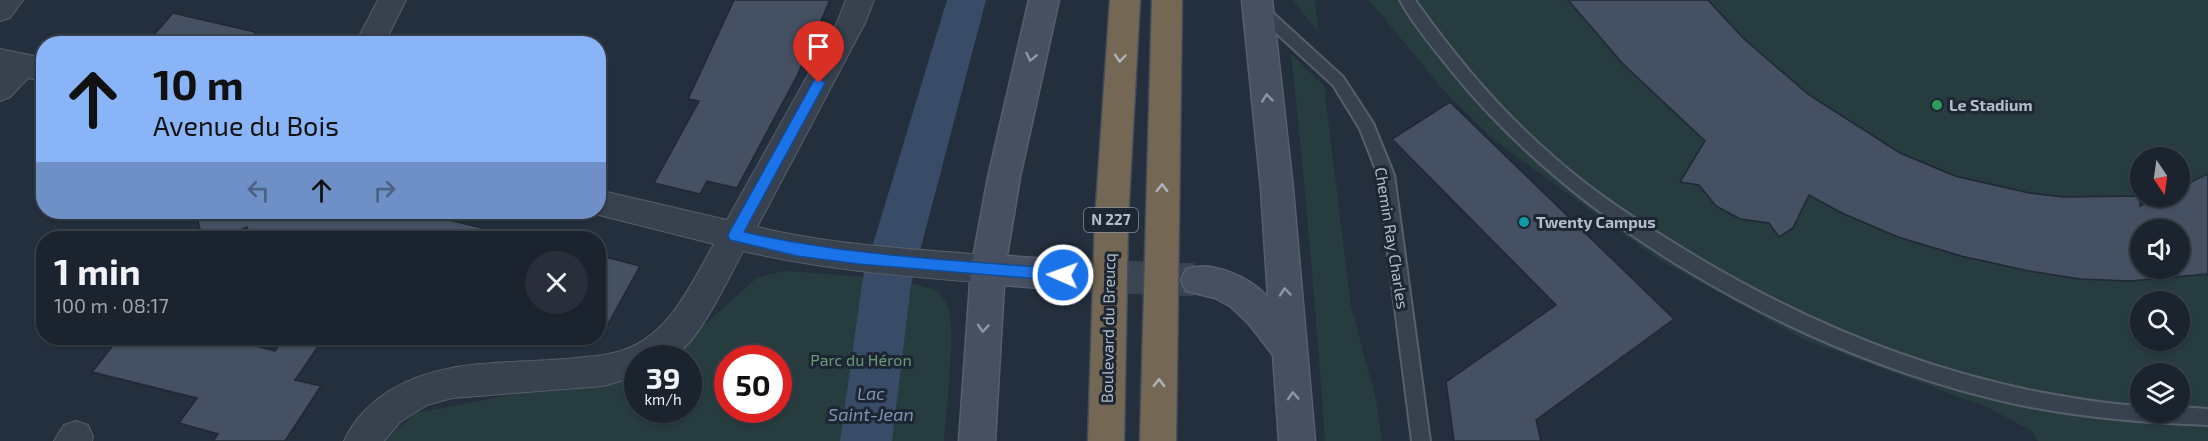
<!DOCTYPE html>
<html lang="en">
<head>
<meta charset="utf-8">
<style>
	:root { --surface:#1b232e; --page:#282f3a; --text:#f1f3f6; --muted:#a0a4aa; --line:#39404a }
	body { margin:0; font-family:"Exo 2",sans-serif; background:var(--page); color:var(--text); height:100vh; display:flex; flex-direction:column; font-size:22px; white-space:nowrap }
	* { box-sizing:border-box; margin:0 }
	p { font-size:20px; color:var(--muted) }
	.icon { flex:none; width:33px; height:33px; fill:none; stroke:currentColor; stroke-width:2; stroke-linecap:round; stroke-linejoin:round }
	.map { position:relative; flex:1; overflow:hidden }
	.side { position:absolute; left:36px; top:231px; width:570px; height:114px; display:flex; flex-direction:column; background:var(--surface); border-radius:24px; box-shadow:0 2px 4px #0004,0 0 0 2px var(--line) }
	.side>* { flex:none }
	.top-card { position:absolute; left:36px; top:36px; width:570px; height:183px; border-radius:24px; box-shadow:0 2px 4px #0004,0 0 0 2px var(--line); background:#8ab4f8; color:#111; overflow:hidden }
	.needle { width:39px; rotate:167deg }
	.tools { position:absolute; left:2130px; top:147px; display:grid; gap:12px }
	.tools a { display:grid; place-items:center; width:60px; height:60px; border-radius:50%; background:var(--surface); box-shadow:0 2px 4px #0004,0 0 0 2px var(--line); font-size:30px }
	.speed { position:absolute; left:624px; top:345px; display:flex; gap:12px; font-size:30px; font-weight:700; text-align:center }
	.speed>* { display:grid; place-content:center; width:78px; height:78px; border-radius:50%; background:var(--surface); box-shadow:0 2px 4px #0004,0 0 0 2px var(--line); line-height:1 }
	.speed small { font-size:15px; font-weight:400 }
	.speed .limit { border:9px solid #d22; background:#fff; color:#111 }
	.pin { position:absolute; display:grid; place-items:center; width:51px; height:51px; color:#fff; margin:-62px -26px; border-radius:50% 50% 50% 0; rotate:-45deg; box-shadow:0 0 6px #0007 }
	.pin .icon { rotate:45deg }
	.me { position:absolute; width:66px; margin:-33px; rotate:272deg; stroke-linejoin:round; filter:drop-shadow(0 0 4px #0008) }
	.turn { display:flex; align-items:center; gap:21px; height:126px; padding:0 18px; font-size:27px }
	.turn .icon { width:78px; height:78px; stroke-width:2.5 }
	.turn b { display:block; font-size:42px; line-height:51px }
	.lanes { display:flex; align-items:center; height:57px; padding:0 18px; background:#0003; justify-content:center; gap:30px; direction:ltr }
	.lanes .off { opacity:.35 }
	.round { display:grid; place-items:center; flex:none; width:63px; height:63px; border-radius:32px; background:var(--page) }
	.head { display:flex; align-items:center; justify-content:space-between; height:102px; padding:0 18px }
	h1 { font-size:36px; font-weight:700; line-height:45px }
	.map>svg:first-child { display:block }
	.green { fill:#263c3f; fill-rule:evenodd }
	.water { fill:#394c67 }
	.building { fill:#455162; stroke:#1f2835; stroke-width:1.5; fill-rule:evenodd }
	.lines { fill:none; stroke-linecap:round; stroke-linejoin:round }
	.secondary-tunnel { stroke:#3a4453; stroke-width:33; stroke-dasharray:33 16; stroke-linecap:butt }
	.lane-casing { stroke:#565f6c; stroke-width:4 }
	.street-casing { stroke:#565f6c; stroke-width:2 }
	.secondary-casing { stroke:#565f6c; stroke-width:3 }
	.highway-casing { stroke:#434c59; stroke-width:3 }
	.lane { fill:#38414e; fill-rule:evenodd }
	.street { fill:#38414e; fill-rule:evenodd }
	.secondary { fill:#465061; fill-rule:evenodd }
	.highway { fill:#746855; fill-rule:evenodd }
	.oneway { stroke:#8e96a5 }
	.oneway2 { stroke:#aeb4bd }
	.route { fill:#1a73e8; stroke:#114b97; stroke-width:1.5 }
	.leisure-dot { fill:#2e9e5b; stroke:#1d2633; stroke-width:2 }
	.culture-dot { fill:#0f9aa8; stroke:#1d2633; stroke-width:2 }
	.labels { text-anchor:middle; stroke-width:6; stroke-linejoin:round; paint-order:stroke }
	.shield { fill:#1d2633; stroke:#878f9c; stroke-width:1.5 }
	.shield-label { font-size:15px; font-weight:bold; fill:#b4bcc9 }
	.poi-label { font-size:16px; font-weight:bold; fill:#b4bcc9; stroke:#1d2633; text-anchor:start }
	.street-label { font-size:16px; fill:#b4bcc9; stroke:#1d2633 }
	.park-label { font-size:16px; fill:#6b9a76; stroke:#1d2633 }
	.water-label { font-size:18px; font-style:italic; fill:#7c92b1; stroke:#1d2633 }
</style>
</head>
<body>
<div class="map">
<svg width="2208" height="441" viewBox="0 0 2208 441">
	<rect width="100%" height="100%" fill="#242f3e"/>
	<path class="green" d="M1293,0H1315L1318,32Z
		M1369,0H2208V441H2038L2032,431L1987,407L1805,340L1658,259L1494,140L1446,93ZM2140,158H2180V196H2140ZM2140,230H2180V268H2140ZM2140,302H2180V340H2140ZM2140,374H2180V412H2140Z
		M1291,54L1324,86L1351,306L1376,400L1382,441H1325C1316,312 1305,183 1291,54Z
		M785,271C813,273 920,278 939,293C941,296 946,301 947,304C957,320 946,417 944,441H383L416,413L541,389L637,373L638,410H688V358H667L758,277ZM728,358H778V410H728Z"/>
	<path class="water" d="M947,0H986L911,285L892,441H840L863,277Z"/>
	<path class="building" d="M734,0H830L797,76L737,188L707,181L700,194L654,183L699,101L688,99Z
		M1568,0H1708L1743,38L1809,95L1900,153L1955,176L2029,193L2063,197L2140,196V206L2161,196H2180V187L2208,174V274L2130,281L2080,279L2029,271L1961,256L1898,237L1842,213L1809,195L1793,228L1779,237L1769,223L1740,219L1716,206L1699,185L1680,182L1705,141L1623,64ZM2140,230H2180V268H2140Z
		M173,13L255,32L254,44H146Z
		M1450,102L1674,319L1536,420L1541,441H1454L1446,382L1556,305L1392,139Z
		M196,212H416L482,228L480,238H251L247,227L220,238H202Z
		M598,255L640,266L598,342Z
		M119,338H226L275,351L284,338H324L295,380L321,386L285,441H213L218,434L179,423L197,398L92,372Z"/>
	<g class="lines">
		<path class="secondary-tunnel" d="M1063,275L1198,280"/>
		<defs>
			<path id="lane" d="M1400,0H1415C1456,58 1502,113 1556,159C1592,191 1633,218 1674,243C1784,312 1901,363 2028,390C2065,397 2103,404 2140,406V412H2180V407L2208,409V425C2133,422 2059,416 1986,397C1791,347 1582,230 1453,73C1435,50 1414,26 1400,0Z
				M1259,3L1264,5L1343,77L1373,123L1394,175L1430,441H1412L1378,175L1360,129L1333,85L1254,13L1252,9L1254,5Z"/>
			<path id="street" d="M0,0H23L10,18L0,21Z
				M378,0H406L384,44H355Z
				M846,0H874L865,23L757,227C833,245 910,249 988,255L999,259L1004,269L999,279L988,283C905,276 825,270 743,251C729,277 697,348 670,358C662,361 647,358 638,358V376L603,386L452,398L427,405L400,422L384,441H344C353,421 370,403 389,391C447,356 512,365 576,358C593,356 613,355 629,348C672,330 692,282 714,244L587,212H598V190L727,220L837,23Z
				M0,49L44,58V81L28,78L10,97L0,101Z
				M76,421L88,425L93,437L92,441H54L64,425Z"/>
			<path id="secondary" d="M1029,0H1059L1020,177L1007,256L1063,260L1075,265L1080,275L1075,285L1063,290L1004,285L995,441H959L971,269L988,177Z
				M1242,0H1272L1293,189L1315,441H1279L1273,355L1249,324L1230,306L1215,298L1186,291L1181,280L1186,269C1212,260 1249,277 1268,297L1261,189Z"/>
			<path id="highway" d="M1110,0H1140L1128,220L1124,441H1088L1095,220Z
				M1152,0H1182L1176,441H1140Z"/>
		</defs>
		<use href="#lane" class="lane-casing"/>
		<use href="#street" class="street-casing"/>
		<use href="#secondary" class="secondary-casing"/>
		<use href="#highway" class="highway-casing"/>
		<use href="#lane" class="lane"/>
		<use href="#street" class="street"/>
		<use href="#secondary" class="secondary"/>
		<use href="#highway" class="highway"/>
	</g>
	<defs><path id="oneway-chevron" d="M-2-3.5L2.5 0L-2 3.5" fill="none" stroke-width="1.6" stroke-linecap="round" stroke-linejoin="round" transform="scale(1.5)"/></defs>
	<g class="oneway">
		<use href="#oneway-chevron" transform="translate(1031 57) rotate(103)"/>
		<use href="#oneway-chevron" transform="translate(1267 98) rotate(-96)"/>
		<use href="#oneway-chevron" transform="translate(1285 292) rotate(-95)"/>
		<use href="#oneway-chevron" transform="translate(983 328) rotate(94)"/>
		<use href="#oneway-chevron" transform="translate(1293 396) rotate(-94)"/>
	</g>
	<g class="oneway2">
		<use href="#oneway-chevron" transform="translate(1120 58) rotate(95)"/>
		<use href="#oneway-chevron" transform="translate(1162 188) rotate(-89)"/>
		<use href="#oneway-chevron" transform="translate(1159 383) rotate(-89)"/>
	</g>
	<path class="route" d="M819,78L825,83L744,232C849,256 956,260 1063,269L1068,271L1070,275L1068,279L1063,281L858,264L797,256L730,240L728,235L730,231L814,80Z"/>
	<circle class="leisure-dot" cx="1937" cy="105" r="6"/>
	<circle class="culture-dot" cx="1524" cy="222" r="6"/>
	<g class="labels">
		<rect class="shield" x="1084" y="208" width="54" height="24" rx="4.5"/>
		<g class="shield-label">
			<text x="1111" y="225">N 227</text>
		</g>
		<g class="poi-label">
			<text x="1949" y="111">Le Stadium</text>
			<text x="1536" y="228">Twenty Campus</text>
		</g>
		<g class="street-label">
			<text transform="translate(1392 238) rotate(81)" y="6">Chemin Ray Charles</text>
			<text transform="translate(1108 328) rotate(-89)" y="6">Boulevard du Breucq</text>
		</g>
		<g class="park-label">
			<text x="861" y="366">Parc du Héron</text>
		</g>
		<g class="water-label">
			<text x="871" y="400">Lac<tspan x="871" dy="21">Saint-Jean</tspan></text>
		</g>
	</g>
</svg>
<div class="tools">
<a><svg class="needle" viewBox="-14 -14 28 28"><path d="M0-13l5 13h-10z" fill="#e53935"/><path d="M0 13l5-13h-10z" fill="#a0a4aa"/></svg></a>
<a><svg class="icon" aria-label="sound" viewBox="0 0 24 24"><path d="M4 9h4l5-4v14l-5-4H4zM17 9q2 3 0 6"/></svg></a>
<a><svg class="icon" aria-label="search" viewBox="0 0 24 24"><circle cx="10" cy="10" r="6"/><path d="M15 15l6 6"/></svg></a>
<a><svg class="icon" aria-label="layers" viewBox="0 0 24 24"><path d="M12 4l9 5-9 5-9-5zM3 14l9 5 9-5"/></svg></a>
</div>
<div class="speed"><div>39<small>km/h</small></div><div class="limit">50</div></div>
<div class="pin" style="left:819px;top:83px;background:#d93025"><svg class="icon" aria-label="arrive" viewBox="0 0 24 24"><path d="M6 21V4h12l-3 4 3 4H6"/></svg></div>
<svg class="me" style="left:1063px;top:275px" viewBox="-20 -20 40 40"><circle r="17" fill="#1a73e8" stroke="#fff" stroke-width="3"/><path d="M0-11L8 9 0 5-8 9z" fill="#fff"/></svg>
<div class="top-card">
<div class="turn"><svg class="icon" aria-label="ahead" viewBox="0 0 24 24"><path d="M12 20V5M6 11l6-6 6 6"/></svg><div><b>10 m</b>Avenue du Bois</div></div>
<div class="lanes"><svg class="icon off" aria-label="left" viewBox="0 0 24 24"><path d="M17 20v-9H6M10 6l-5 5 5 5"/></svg><svg class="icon" aria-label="ahead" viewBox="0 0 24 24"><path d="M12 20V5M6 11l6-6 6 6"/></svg><svg class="icon off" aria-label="right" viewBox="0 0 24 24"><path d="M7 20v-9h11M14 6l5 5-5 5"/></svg></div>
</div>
<section class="side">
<div class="head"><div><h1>1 min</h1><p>100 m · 08:17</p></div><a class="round"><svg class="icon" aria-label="close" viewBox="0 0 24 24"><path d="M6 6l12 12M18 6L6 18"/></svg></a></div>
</section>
</div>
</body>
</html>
